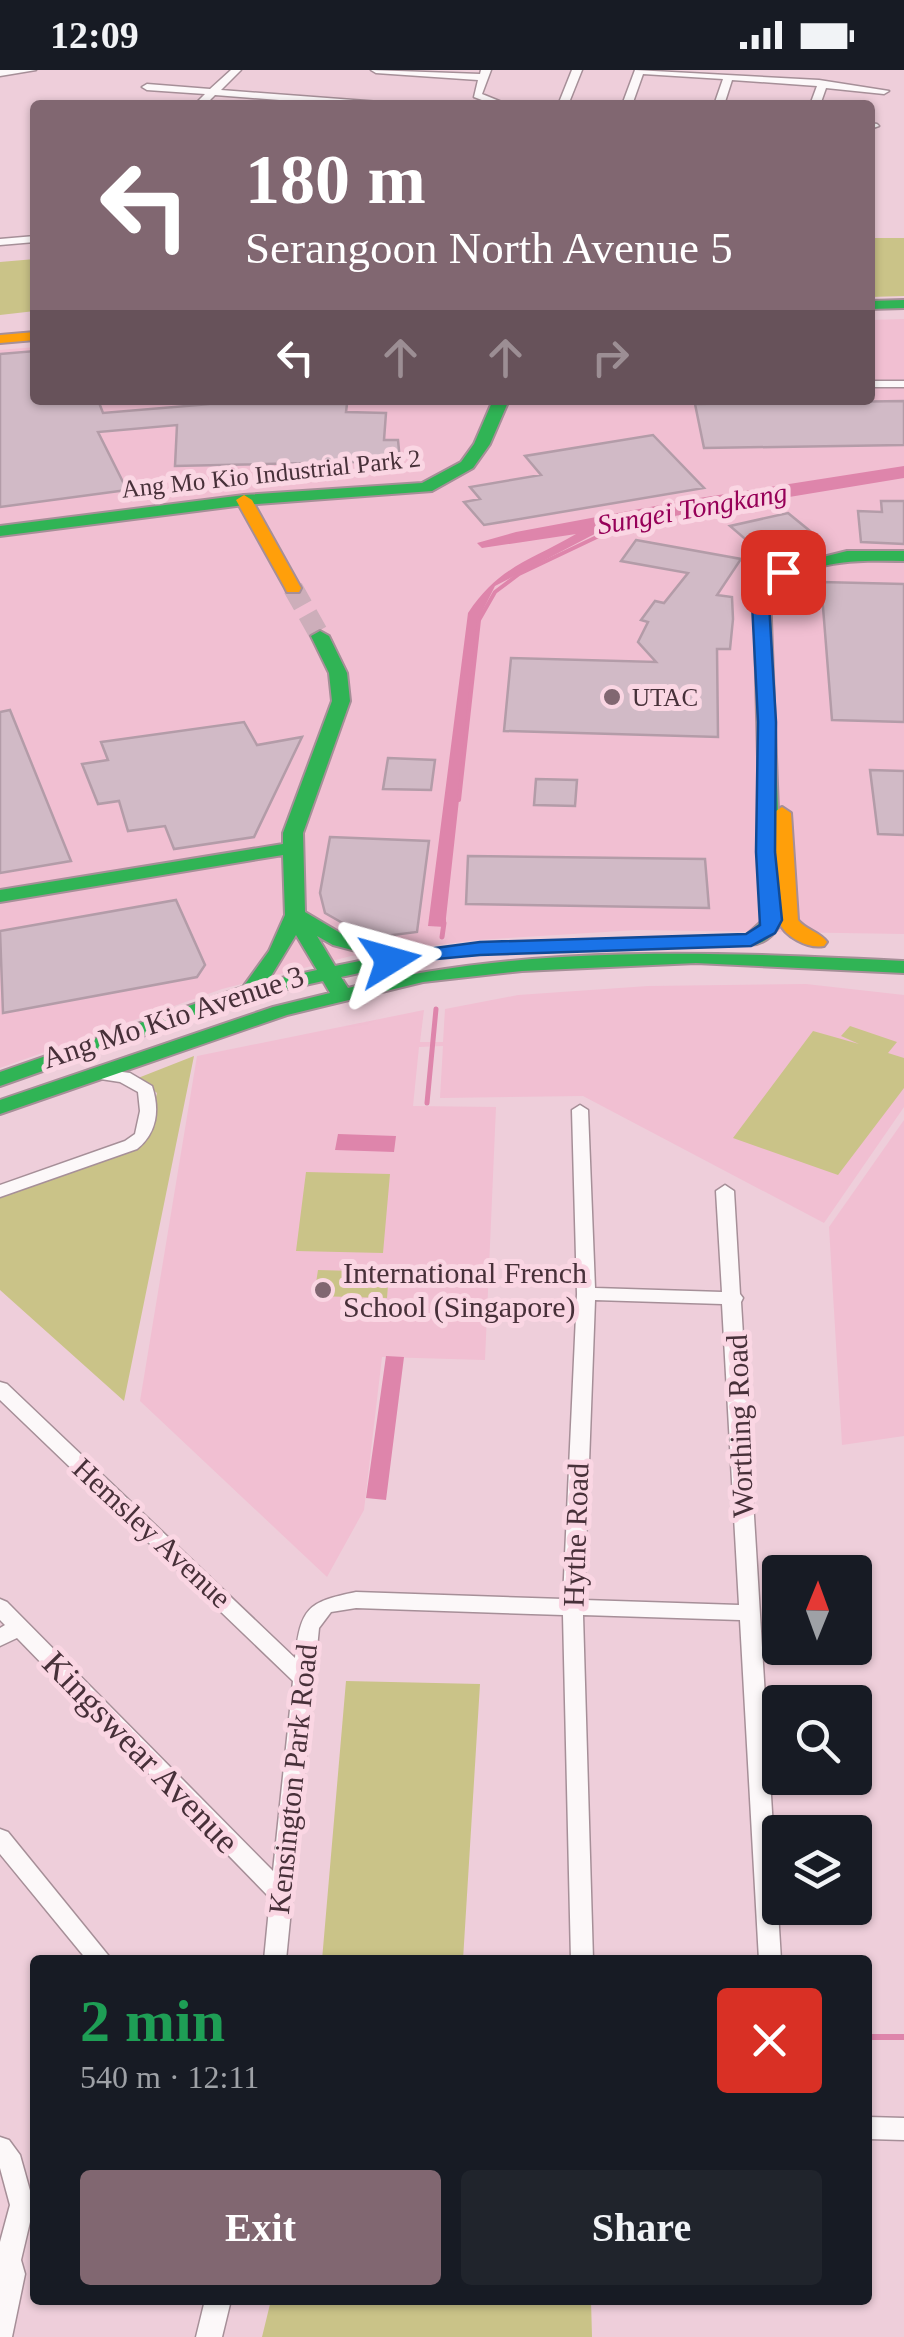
<!DOCTYPE html>
<html lang="en">
<head>
<meta charset="utf-8">
<style>
	:root { --surface:#171b24; --page:#20242c; --text:#f1f3f6; --muted:#9ea1a6; --accent:#816771 }
	body { margin:0; font-family:"Times New Roman",serif; background:var(--page); color:var(--text); height:100vh; display:flex; flex-direction:column; font-size:38px; white-space:nowrap }
	* { box-sizing:border-box; margin:0 }
	p { font-size:32px; color:var(--muted) }
	.icon { flex:none; width:55px; height:55px; fill:none; stroke:currentColor; stroke-width:2; stroke-linecap:round; stroke-linejoin:round }
	.map { position:relative; flex:1; overflow:hidden }
	.sheet { position:absolute; left:30px; top:1885px; width:842px; height:350px; display:flex; flex-direction:column; background:var(--surface); border-radius:10px; box-shadow:0 2px 8px #0004 }
	.sheet>* { flex:none }
	.guide { position:absolute; left:30px; top:30px; width:845px; height:305px; border-radius:10px; box-shadow:0 2px 8px #0004; background:#816771; color:#fff; overflow:hidden }
	.needle { width:65px; rotate:1deg }
	.buttons { position:absolute; left:762px; top:1485px; display:grid; gap:20px }
	.buttons a { display:grid; place-items:center; width:110px; height:110px; border-radius:10px; background:var(--surface); box-shadow:0 2px 8px #0004; font-size:50px }
	.pin { position:absolute; display:grid; place-items:center; width:85px; height:85px; color:#fff; margin:-42px; border-radius:20px; box-shadow:0 5px 15px #0006 }
	.me { position:absolute; width:110px; margin:-55px; rotate:82deg; stroke-linejoin:round; filter:drop-shadow(0 0 8px #0008) }
	.turn { display:flex; align-items:center; gap:35px; height:210px; padding:0 50px; font-size:45px }
	.turn .icon { width:130px; height:130px; stroke-width:2.5 }
	.turn b { display:block; font-size:70px; line-height:85px }
	.lanes { display:flex; align-items:center; height:95px; padding:0 50px; background:#0003; justify-content:center; gap:50px; direction:ltr }
	.lanes .off { opacity:.35 }
	.round { display:grid; place-items:center; flex:none; width:105px; height:105px; border-radius:10px; background:var(--page) }
	.headline { display:flex; align-items:center; justify-content:space-between; height:170px; padding:0 50px }
	h1 { font-size:60px; font-weight:600; line-height:75px; color:#1e9e55 }
	.primary-button { display:flex; gap:20px; margin-top:auto; padding:20px 50px }
	.primary-button a { flex:1; height:115px; border-radius:10px; background:var(--accent); color:#fff; font-size:40px; font-weight:600; line-height:115px; text-align:center }
	.primary-button a+a { background:var(--page); color:var(--text) }
	.status { display:flex; justify-content:space-between; align-items:center; height:70px; padding:0 50px; background:var(--surface); direction:ltr }
	.status svg { height:28px; fill:currentColor }
	.map>svg:first-child { display:block }
	.built { fill:#f1bfd2 }
	.green { fill:#cac388 }
	.water { fill:#de85ab }
	.lines { fill:none; stroke-linecap:round; stroke-linejoin:round }
	.stream-far2 { stroke:#de85ab; stroke-width:4 }
	.stream-far1 { stroke:#de85ab; stroke-width:5 }
	.stream { stroke:#de85ab; stroke-width:6 }
	.building { fill:#d1bac6; stroke:#b39ca8; stroke-width:2.5 }
	.secondary-tunnel { stroke:#cdaeba; stroke-width:20; stroke-dasharray:20 10; stroke-linecap:butt }
	.street-casing { stroke:#a68f98; stroke-width:3 }
	.fast-casing { stroke:#a68f98; stroke-width:4 }
	.slow-casing { stroke:#a68f98; stroke-width:4 }
	.street { fill:#fcf8f9; fill-rule:evenodd }
	.fast { fill:#30b455; fill-rule:evenodd }
	.slow { fill:#ff9f0a; fill-rule:evenodd }
	.route { fill:#1a73e8; stroke:#114b97; stroke-width:2.5 }
	.poi-dot { fill:#816771; stroke:#fad6e3; stroke-width:4 }
	.labels { text-anchor:middle; stroke-width:10; stroke-linejoin:round; paint-order:stroke }
	.far-street-label { font-size:25px; fill:#473039; stroke:#fad6e3 }
	.far-poi-label { font-size:25px; fill:#473039; stroke:#fad6e3; text-anchor:start }
	.far-water-label { font-size:28px; font-style:italic; fill:#960058; stroke:#fad6e3 }
	.street-label { font-size:30px; fill:#473039; stroke:#fad6e3 }
	.poi-label { font-size:30px; fill:#473039; stroke:#fad6e3; text-anchor:start }
	.near-street-label { font-size:35px; fill:#473039; stroke:#fad6e3 }
</style>
</head>
<body>
<div class="status"><b>12:09</b><svg viewBox="0 0 49 12"><path d="M0 12V9h3v3zM5 12V6h3v6zM10 12V3h3v9zM15 12V0h3v12zM26 1h20v11H26zM47 4h2v5h-2z"/></svg></div>
<div class="map">
<svg width="904" height="2267" viewBox="0 0 904 2267">
	<rect width="100%" height="100%" fill="#eeceda"/>
	<path class="built" d="M904,249V864L637,860L477,870L351,886L222,919L0,998V280L35,277V330H870V250Z
		M806,914L904,925V1037L824,1153L583,1026L440,1028L443,976L419,977L413,1036L496,1037L485,1290L382,1287L364,1440L327,1507L140,1331L197,986L424,940L420,972H443L445,939L518,925L648,916Z
		M904,1050V1366L842,1375L829,1157Z"/>
	<path class="green" d="M870,168H904V226L870,227Z
		M35,189V241L0,245V192Z
		M850,956L897,972L888,983L904,988V1018L838,1105L733,1068L813,961L859,974L841,966Z
		M194,986L124,1331L0,1220V1125L143,1075L157,1023L138,1008Z
		M306,1102L390,1104L383,1183L296,1181Z
		M318,1200L389,1202L387,1228L314,1226Z
		M346,1611L480,1614L463,1890H322Z
		M271,2230H591L592,2267H262Z"/>
	<path class="water" d="M904,396V408L608,457L495,516L479,548L445,857L428,856L468,543C499,496 530,491 576,464L482,478L477,473L516,462L693,429Z
		M338,1064L396,1066L394,1082L335,1080Z
		M386,1286L404,1287L386,1430L366,1428Z"/>
	<g class="lines">
		<path class="stream-far2" d="M459,730L479,550L495,522L519,504L622,455
			M443,856L444,850"/>
		<path class="stream-far1" d="M442,867L444,853
			M427,1033L436,939"/>
		<path class="stream" d="M868,1967H904"/>
	</g>
	<path class="building" d="M35,281V330H98L103,343L210,334H347L346,342L386,343L384,370H398L400,391L175,396L177,355L98,362L127,420L0,437V284Z
		M904,331V375L704,378L695,334Z
		M653,365L704,418L484,455L464,432L480,429L470,417L541,405L525,386Z
		M881,431H904V474L861,472L858,441L882,442Z
		M788,443L810,461L803,462L813,470L783,477L776,471L766,474L757,466L751,474L730,456Z
		M636,470L741,489L717,525L732,527L733,549L730,579H717L718,667L504,661L511,588L656,592L638,572L648,552L641,550L655,531L664,533L688,503L621,491Z
		M821,512L904,514V652L832,650Z
		M10,640L71,791L0,803V642Z
		M244,652L257,675L302,667L254,767L174,779L165,756L128,761L119,731L98,734L82,694L108,690L101,672Z
		M388,688L435,690L431,720L383,719Z
		M870,700L904,701V765L878,764Z
		M536,709L577,710L575,736L534,735Z
		M330,767L429,771L417,862L385,866L362,864L325,843L320,823Z
		M468,786L705,789L709,838L466,834Z
		M176,830L205,895L197,907L3,943L0,861Z"/>
	<g class="lines">
		<path class="secondary-tunnel" d="M293,518L320,566"/>
		<defs>
			<path id="street" d="M0,0H36L0,6Z
				M231,0H241L221,20L380,32L385,35H343L215,25L205,35H194L205,24L147,20L142,17L147,14L210,19Z
				M371,0L480,4L481,0H491L482,24L509,35H495L474,27L478,10L376,3Z
				M572,0H582L568,35H558Z
				M635,0L819,10L889,21L884,24L826,18L820,35H810L817,16L732,10L724,35H714L723,9L643,4L632,35H622Z
				M870,53L877,54L879,56L870,59Z
				M35,166V172L0,175V169Z
				M870,311H904V317H870Z
				M100,999L130,1003L152,1016C160,1040 157,1063 137,1079L0,1127V1115L125,1071L135,1064L140,1041L138,1022L120,1012L94,1008L92,1004L94,1000Z
				M580,1035L588,1040L595,1218L722,1222L716,1121L725,1115L734,1121L740,1224L743,1228L741,1232L781,1890H759L740,1550L583,1545L593,1890H571L563,1545L356,1538L331,1542L319,1558L286,1890H264L270,1828L17,1568L0,1576V1558L5,1555L0,1550V1529L7,1532L273,1801L293,1611L0,1330V1312L7,1314L295,1588C301,1538 307,1532 356,1522L563,1529L577,1224L572,1040ZM595,1230L722,1234L739,1535L584,1530Z
				M0,1759L8,1762L112,1890H87L0,1784Z
				M868,2047L904,2048V2070L868,2069Z
				M0,2067L9,2070L20,2085L34,2135L21,2190L25,2204L12,2267H0V2172L10,2135L0,2098Z
				M205,2230H231L222,2267H196Z"/>
			<path id="fast" d="M904,230V238L870,239V231Z
				M493,330H509L490,374L473,398L432,421L244,435L0,466V456L244,425L422,413L461,392L474,374Z
				M847,481H904V491C855,490 810,489 770,523L782,851C775,865 761,878 744,874L741,870L762,851L754,522L787,496Z
				M320,561L329,566L347,603L350,631L303,763L305,842L347,867L398,880L412,888L409,892L341,907L348,918C532,873 716,882 904,891V903L696,893L522,901L423,912L287,945L0,1044V1030L273,937L330,923L323,911L256,926L0,1016V1002L243,917L269,881L285,845L283,785L0,832V820L283,774V763L332,631L329,603L311,566ZM296,865L317,900L268,911ZM317,866L333,875L379,887L335,896Z"/>
			<path id="slow" d="M35,262V270L0,273V265Z
				M244,425L252,430L301,518L299,522H287L285,518L236,430Z
				M782,737L791,743L798,850C806,860 820,862 827,872L824,876C808,879 784,867 778,850C772,831 774,767 773,743Z"/>
		</defs>
		<use href="#street" class="street-casing"/>
		<use href="#fast" class="fast-casing"/>
		<use href="#slow" class="slow-casing"/>
		<use href="#street" class="street"/>
		<use href="#fast" class="fast"/>
		<use href="#slow" class="slow"/>
	</g>
	<path class="route" d="M783,497L791,502L770,523L769,533L776,652L775,782L782,850L775,863L751,876L480,885L383,894L380,890L390,884L480,872L746,864L760,855L756,782L758,652L752,533L756,518Z"/>
	<g class="poi-dot">
		<circle cx="612" cy="627" r="10"/>
		<circle cx="323" cy="1220" r="10"/>
	</g>
	<g class="labels">
		<g class="far-street-label">
			<text transform="translate(271 403) rotate(-6)" y="9">Ang Mo Kio Industrial Park 2</text>
		</g>
		<g class="far-poi-label">
			<text x="632" y="636">UTAC</text>
		</g>
		<g class="far-water-label">
			<text transform="translate(692 438) rotate(-10)" y="10">Sungei Tongkang</text>
		</g>
		<g class="street-label">
			<text transform="translate(173 947) rotate(-18)" y="10">Ang Mo Kio Avenue 3</text>
			<text transform="translate(740 1356) rotate(-92)" y="10">Worthing Road</text>
			<text transform="translate(152 1463) rotate(43)" y="10">Hemsley Avenue</text>
			<text transform="translate(576 1465) rotate(-88)" y="10">Hythe Road</text>
			<text transform="translate(293 1709) rotate(-84)" y="10">Kensington Park Road</text>
		</g>
		<g class="poi-label">
			<text x="343" y="1213">International French<tspan x="343" dy="34">School (Singapore)</tspan></text>
		</g>
		<g class="near-street-label">
			<text transform="translate(141 1682) rotate(46)" y="12">Kingswear Avenue</text>
		</g>
	</g>
</svg>
<div class="buttons">
<a><svg class="needle" viewBox="-14 -14 28 28"><path d="M0-13l5 13h-10z" fill="#e53935"/><path d="M0 13l5-13h-10z" fill="#9ea1a6"/></svg></a>
<a><svg class="icon" aria-label="search" viewBox="0 0 24 24"><circle cx="10" cy="10" r="6"/><path d="M15 15l6 6"/></svg></a>
<a><svg class="icon" aria-label="layers" viewBox="0 0 24 24"><path d="M12 4l9 5-9 5-9-5zM3 14l9 5 9-5"/></svg></a>
</div>
<div class="pin" style="left:783px;top:502px;background:#d93025"><svg class="icon" aria-label="arrive" viewBox="0 0 24 24"><path d="M6 21V4h12l-3 4 3 4H6"/></svg></div>
<svg class="me" style="left:390px;top:890px" viewBox="-20 -20 40 40"><path d="M0-17L14 15 0 8-14 15z" fill="#1a73e8" stroke="#fff" stroke-width="4"/></svg>
<div class="guide">
<div class="turn"><svg class="icon" aria-label="left" viewBox="0 0 24 24"><path d="M17 20v-9H6M10 6l-5 5 5 5"/></svg><div><b>180 m</b>Serangoon North Avenue 5</div></div>
<div class="lanes"><svg class="icon" aria-label="left" viewBox="0 0 24 24"><path d="M17 20v-9H6M10 6l-5 5 5 5"/></svg><svg class="icon off" aria-label="ahead" viewBox="0 0 24 24"><path d="M12 20V5M6 11l6-6 6 6"/></svg><svg class="icon off" aria-label="ahead" viewBox="0 0 24 24"><path d="M12 20V5M6 11l6-6 6 6"/></svg><svg class="icon off" aria-label="right" viewBox="0 0 24 24"><path d="M7 20v-9h11M14 6l5 5-5 5"/></svg></div>
</div>
<section class="sheet">
<div class="headline"><div><h1>2 min</h1><p>540 m · 12:11</p></div><a class="round" style="background:#d93025;color:#fff"><svg class="icon" aria-label="close" viewBox="0 0 24 24"><path d="M6 6l12 12M18 6L6 18"/></svg></a></div>
<div class="primary-button"><a>Exit</a><a>Share</a></div>
</section>
</div>
</body>
</html>
